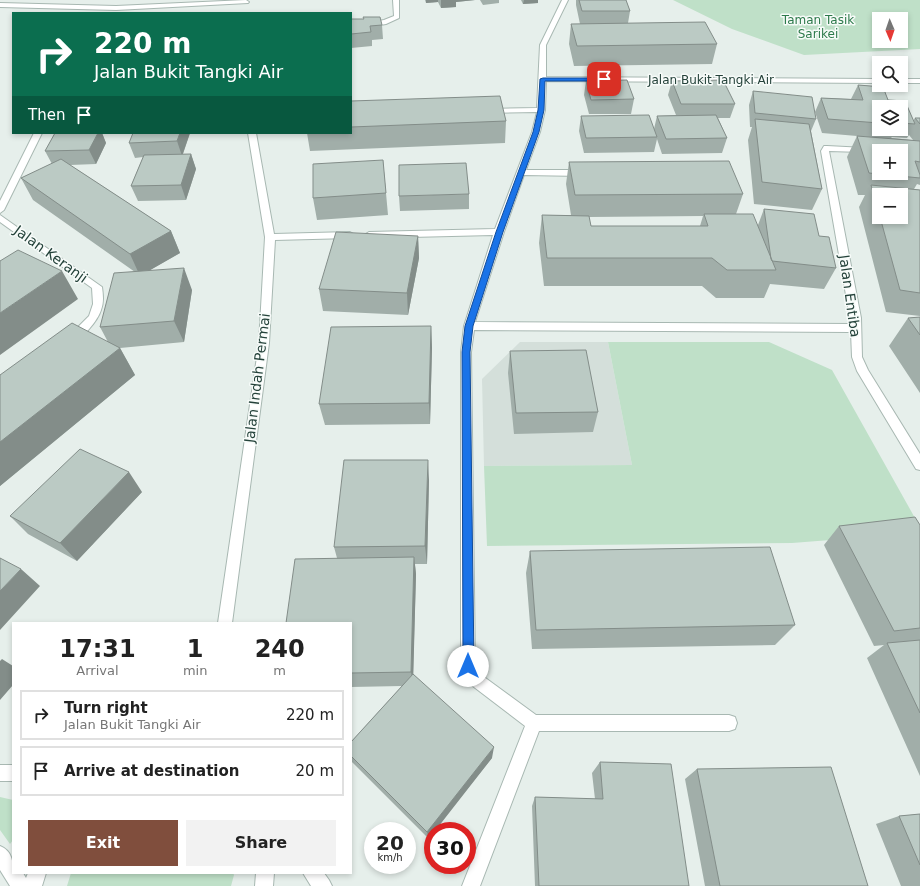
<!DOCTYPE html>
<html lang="en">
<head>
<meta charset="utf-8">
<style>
	:root { --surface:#fff; --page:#f2f2f2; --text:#222; --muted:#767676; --line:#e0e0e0; --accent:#804e3d }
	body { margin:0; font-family:"DejaVu Sans",sans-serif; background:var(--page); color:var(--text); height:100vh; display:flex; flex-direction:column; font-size:15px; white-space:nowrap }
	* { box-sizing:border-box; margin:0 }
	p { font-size:13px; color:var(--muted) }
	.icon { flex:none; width:22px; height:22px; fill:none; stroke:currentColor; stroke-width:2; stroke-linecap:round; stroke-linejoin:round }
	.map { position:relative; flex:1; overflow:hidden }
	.sheet { position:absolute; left:12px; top:622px; width:340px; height:252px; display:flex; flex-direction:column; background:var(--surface); border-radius:0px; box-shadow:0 2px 6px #0003 }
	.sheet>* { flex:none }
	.hud { position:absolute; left:12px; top:12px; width:340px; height:122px; border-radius:0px; box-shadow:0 2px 6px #0003; background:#0b6e4f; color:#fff; overflow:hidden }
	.needle { width:26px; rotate:178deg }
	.fabs { position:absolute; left:872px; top:12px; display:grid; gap:8px }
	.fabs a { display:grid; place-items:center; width:36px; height:36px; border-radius:0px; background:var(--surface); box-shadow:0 2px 6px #0003; font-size:20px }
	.speed { position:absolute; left:364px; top:822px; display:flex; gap:8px; font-size:20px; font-weight:700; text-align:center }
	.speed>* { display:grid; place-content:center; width:52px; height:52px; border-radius:50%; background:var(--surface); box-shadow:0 2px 6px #0003; line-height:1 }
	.speed small { font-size:10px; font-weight:400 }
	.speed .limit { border:6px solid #d22; background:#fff; color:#111 }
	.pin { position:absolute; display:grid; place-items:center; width:34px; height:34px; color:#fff; margin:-17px; border-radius:8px; box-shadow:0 2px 6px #0006 }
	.me { position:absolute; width:44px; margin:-22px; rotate:0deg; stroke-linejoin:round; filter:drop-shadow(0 0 3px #0008) }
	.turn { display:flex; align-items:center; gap:14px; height:84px; padding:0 16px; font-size:18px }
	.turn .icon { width:52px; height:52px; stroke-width:2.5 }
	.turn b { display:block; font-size:28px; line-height:34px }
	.then { display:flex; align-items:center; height:38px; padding:0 16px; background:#0003; gap:8px; font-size:15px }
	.eta { display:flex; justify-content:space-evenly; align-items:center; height:68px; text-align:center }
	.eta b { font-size:24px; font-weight:700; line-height:28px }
	.primary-button { display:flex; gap:8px; margin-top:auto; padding:8px 16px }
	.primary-button a { flex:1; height:46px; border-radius:0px; background:var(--accent); color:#fff; font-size:16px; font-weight:700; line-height:46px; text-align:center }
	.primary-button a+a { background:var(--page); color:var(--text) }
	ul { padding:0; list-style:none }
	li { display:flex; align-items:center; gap:12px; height:50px; margin:0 8px 6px; padding:0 8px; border:2px solid var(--line); border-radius:0px }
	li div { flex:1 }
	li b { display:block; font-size:15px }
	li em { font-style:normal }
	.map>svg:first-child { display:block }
	.built { fill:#d4dfda }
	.green { fill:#bfe0c8; fill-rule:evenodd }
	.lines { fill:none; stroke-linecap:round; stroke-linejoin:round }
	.minor-casing { stroke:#a8b8b2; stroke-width:2 }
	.minor { fill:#fff; fill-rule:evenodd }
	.wall { fill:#a1aea9; fill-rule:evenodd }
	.shaded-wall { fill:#838d89 }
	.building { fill:#bbcac4; stroke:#838d89; fill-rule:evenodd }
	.route { fill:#1a73e8; stroke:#114b97 }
	.labels { text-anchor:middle; stroke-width:3; stroke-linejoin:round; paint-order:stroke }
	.far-park-label { font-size:12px; fill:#2d7a4b; stroke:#f7fbf9 }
	.far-street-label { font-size:12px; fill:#24423a; stroke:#f7fbf9 }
	.street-label { font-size:14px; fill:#24423a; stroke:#f7fbf9 }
</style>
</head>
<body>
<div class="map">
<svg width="920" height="886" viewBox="0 0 920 886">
	<rect width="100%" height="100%" fill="#e6efeb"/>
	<path class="built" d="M520,342H608L632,465L484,466L482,379Z"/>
	<path class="green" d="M673,0H920V49L804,55L732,29ZM879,19H901V41H879Z
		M608,342H769L832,370L920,527V533L792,543L487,546L484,466L632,465Z
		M0,797L13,800V840L10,844L0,830Z
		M71,873H233L234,875L231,886H67Z"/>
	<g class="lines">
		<defs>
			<path id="minor" d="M246,0L249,2L248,3L116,10L0,7V3L116,6Z
				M393,0H399V18L386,24L351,30V26L384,20L394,16Z
				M562,0H568L546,45V77L879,79V83L546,81L545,110L540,132L526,170H582L586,173L582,176L524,175L504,232L475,322L851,324L821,151L824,146H827L865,148V152H862L829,151L861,318L862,357L868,370L920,454V470L916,469L857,371L852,357L851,332L474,330L471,352L475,665L480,674L536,715H729L735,717L737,723L735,729L729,731H539L480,886H462L525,726L470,684L461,666V352L464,326L493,235L369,238L364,235L369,232L495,229L532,132L537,112L488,113L484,111L488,109L537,108L540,45Z
				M901,79H920V83H901Z
				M34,133H42L4,210L0,213V201Z
				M248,133H256L274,234L350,232L355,235L350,238L275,240L269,343L232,623H218L259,343L265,237Z
				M0,215L102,287C103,295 104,302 101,310C98,320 80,344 68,341L67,338L89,316L93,304L92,288L0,222Z
				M0,765H13V781H0Z
				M0,846C12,851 13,861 13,873H23L26,878L28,873H46L42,886H10L0,870Z
				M256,873H274L273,886H255Z
				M303,873H324L329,880L332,886H311Z"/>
		</defs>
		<use href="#minor" class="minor-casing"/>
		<use href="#minor" class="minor"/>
	</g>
	<path class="wall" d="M425,0H475L456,2V7L441,8L438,2L426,3Z
		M480,0H499V3L483,5Z
		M521,0H538V3L523,4Z
		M576,0H626L630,11L628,23L717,44L712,64L574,66L569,44L571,24H580L576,5Z
		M351,19L382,25L383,39L372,40V46L351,48Z
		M586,81L634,99L631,114H589L584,95Z
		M672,81L735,104L730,118H718L727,138L722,153L662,154L657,139L654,152L584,153L579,131L581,116L654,129L657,116L676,115L668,95Z
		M858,85L883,87L888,100L905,101L913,121L915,118H920V185L917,184L914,189L920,190V316L886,312L859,207L865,195H858L847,157L857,136L822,133L815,112L821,98L851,99ZM879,107H901V129H879ZM909,135L913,140L891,138L892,137L907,138ZM879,151H901V173H879ZM879,195H901V217H879Z
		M753,91L816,119L811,131L822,189L812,210L754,204L748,140L752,127H750L749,105Z
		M351,101L506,121L505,143L310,151L307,133H351Z
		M55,133H102L106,143L96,164L70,165L171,231L180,253L148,271L192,290L184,342L120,348L135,375L0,486V375L108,342L100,327L135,272L33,200L21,178L52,164L45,151Z
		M190,133L183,154H191L196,169L186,200L138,201L131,186L143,157L135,158L129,143Z
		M383,160L388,215L317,220L313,198Z
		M569,162L743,194L736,214L758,225L764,209L819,236L836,268L824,289L770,284L764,298H716L702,286H544L539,243L542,215H571L566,184ZM703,216L700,226H591L589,217Z
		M469,194V209L400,211L399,196Z
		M418,236L419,258L408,315L323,311L319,289Z
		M920,317V393L889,346L908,318Z
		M431,326L432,348L430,424L325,425L319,404Z
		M510,351L598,412L593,432L514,434L508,373Z
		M429,480L427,564H415L416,574L413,674L492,758L433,831V833L429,839L351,761V742L402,686L351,687V623L337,558L334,547Z
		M142,492L77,561L28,534L10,516Z
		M920,525V776L867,658L884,645L874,646L824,545L839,526Z
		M530,551L795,625L775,645L532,649L526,573Z
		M600,762L689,886H535L532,806L535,797L595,799L592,773Z
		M697,769L868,886H705L685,779Z
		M920,814V886H901L876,824L899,816Z"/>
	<path class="shaded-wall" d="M426,0H438V2L426,3Z
		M441,0H475L456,2V7L441,8Z
		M524,0H538V3L523,4Z
		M98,133H102L106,143L96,164L89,150Z
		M180,133H190L182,156L177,141Z
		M191,154L196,169L186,200L181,185Z
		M171,231L180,253L140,276L130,254Z
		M418,236L419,258L408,315L407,293Z
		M184,268L192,290L184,342L174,321Z
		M62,271L78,299L0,355V313Z
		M431,326L432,348L430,424L429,403Z
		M120,348L135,375L0,486V442Z
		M428,460L429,480L427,564L425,546Z
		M129,472L142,492L77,561L60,543Z
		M414,557L416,574L413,686L411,672Z
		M21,569L40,586L0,630V591Z
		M2,659L13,666V685L0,700V661Z
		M494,747L492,758L435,831H433V833L429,839L427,832Z"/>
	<path class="building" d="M579,0H626L630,11H582Z
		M363,17H380L382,25L370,26L371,32L351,34V19H364Z
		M705,22L717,44L577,46L571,24Z
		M627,80L634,99L591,100L586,81Z
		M723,80L735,104H681L672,81Z
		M858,85L883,87L888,100L905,101L915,124L901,123V107H879V123L828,119L821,98L863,100Z
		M753,91L812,97L816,119L755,113Z
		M500,96L506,121L351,127V101Z
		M649,115L657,137L586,138L581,116Z
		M716,115L727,138L666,139L657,116Z
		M915,118H920V124Z
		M755,119L809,124L822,189L762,182Z
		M55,133H98L89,150L45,151Z
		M133,133H180L177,141L129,143Z
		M857,136L920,141V162L915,161L920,175V178L869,173ZM879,151H901V173H879Z
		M191,154L181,185L131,186L144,155Z
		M61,159L171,231L130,254L21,178Z
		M383,160L386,193L313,198V164Z
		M729,161L743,194L575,195L569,162Z
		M466,163L469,194L399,196V165Z
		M871,185L920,190V293L900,290L880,217H901V195H879V214Z
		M764,209L814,214L819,236L829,237L836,268L772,261L771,259Z
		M704,214H753L776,270H727L712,258H547L542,215L589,216L591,226H708Z
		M336,232L418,236L407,293L319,289Z
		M18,250L62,271L0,313V261Z
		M184,268L174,321L100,327L114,273Z
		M920,317V335L908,318Z
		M72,323L120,348L0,442V375Z
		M431,326L429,403L319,404L331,327Z
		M586,350L598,412L516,413L510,351Z
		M80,449L129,472L60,543L10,516Z
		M344,460H428L425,546L334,547Z
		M915,517L920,525V628L894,631L839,526Z
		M770,547L795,625L536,630L530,551Z
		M414,557L411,672L351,673V623H286L295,559Z
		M0,558L21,569L0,591Z
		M920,640V713L887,643Z
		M413,674L494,747L427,832L351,756V742Z
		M600,762L671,764L689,886H539L535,797L603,799Z
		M831,767L868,886H720L697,769Z
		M920,814V865L899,816Z"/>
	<path class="route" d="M543,78H604L607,79L604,81H545L544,110L539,132L503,232L473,326L470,352L474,666L472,670L468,672L464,670L463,666L462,352L465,326L496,232L533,132L538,110L540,79Z"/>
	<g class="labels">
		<g class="far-park-label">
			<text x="818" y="24">Taman Tasik<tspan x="818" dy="14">Sarikei</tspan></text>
		</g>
		<g class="far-street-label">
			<text x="711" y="84">Jalan Bukit Tangki Air</text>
		</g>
		<g class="street-label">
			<text transform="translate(51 254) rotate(36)" y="5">Jalan Keranji</text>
			<text transform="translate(850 296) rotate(82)" y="5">Jalan Entiba</text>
			<text transform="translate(257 378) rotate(-83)" y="5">Jalan Indah Permai</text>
		</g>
	</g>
</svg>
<div class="fabs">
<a><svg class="needle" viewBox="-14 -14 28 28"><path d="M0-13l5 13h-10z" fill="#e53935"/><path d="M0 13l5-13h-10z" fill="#767676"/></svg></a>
<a><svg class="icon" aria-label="search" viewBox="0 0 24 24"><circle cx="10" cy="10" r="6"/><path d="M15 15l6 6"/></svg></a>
<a><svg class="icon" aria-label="layers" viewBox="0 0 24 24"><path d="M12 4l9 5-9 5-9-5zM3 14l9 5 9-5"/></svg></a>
<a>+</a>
<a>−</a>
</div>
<div class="speed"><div>20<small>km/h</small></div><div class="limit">30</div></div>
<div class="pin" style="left:604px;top:79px;background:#d93025"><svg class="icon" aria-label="arrive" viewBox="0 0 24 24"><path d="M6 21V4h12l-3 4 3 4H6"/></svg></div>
<svg class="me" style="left:468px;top:666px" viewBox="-20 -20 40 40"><circle r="19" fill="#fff"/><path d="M0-13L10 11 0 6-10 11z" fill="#1a73e8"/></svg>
<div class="hud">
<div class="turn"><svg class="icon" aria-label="right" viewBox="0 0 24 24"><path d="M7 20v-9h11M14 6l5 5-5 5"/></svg><div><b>220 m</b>Jalan Bukit Tangki Air</div></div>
<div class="then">Then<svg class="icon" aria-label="arrive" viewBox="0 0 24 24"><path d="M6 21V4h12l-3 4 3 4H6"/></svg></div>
</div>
<section class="sheet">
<div class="eta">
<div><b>17:31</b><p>Arrival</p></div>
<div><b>1</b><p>min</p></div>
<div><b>240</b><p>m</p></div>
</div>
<ul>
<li><svg class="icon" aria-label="right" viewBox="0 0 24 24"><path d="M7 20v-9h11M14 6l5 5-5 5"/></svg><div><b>Turn right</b><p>Jalan Bukit Tangki Air</p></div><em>220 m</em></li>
<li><svg class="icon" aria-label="arrive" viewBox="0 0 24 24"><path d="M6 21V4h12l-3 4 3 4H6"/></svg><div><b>Arrive at destination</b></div><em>20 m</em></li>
</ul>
<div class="primary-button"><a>Exit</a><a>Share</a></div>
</section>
</div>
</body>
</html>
